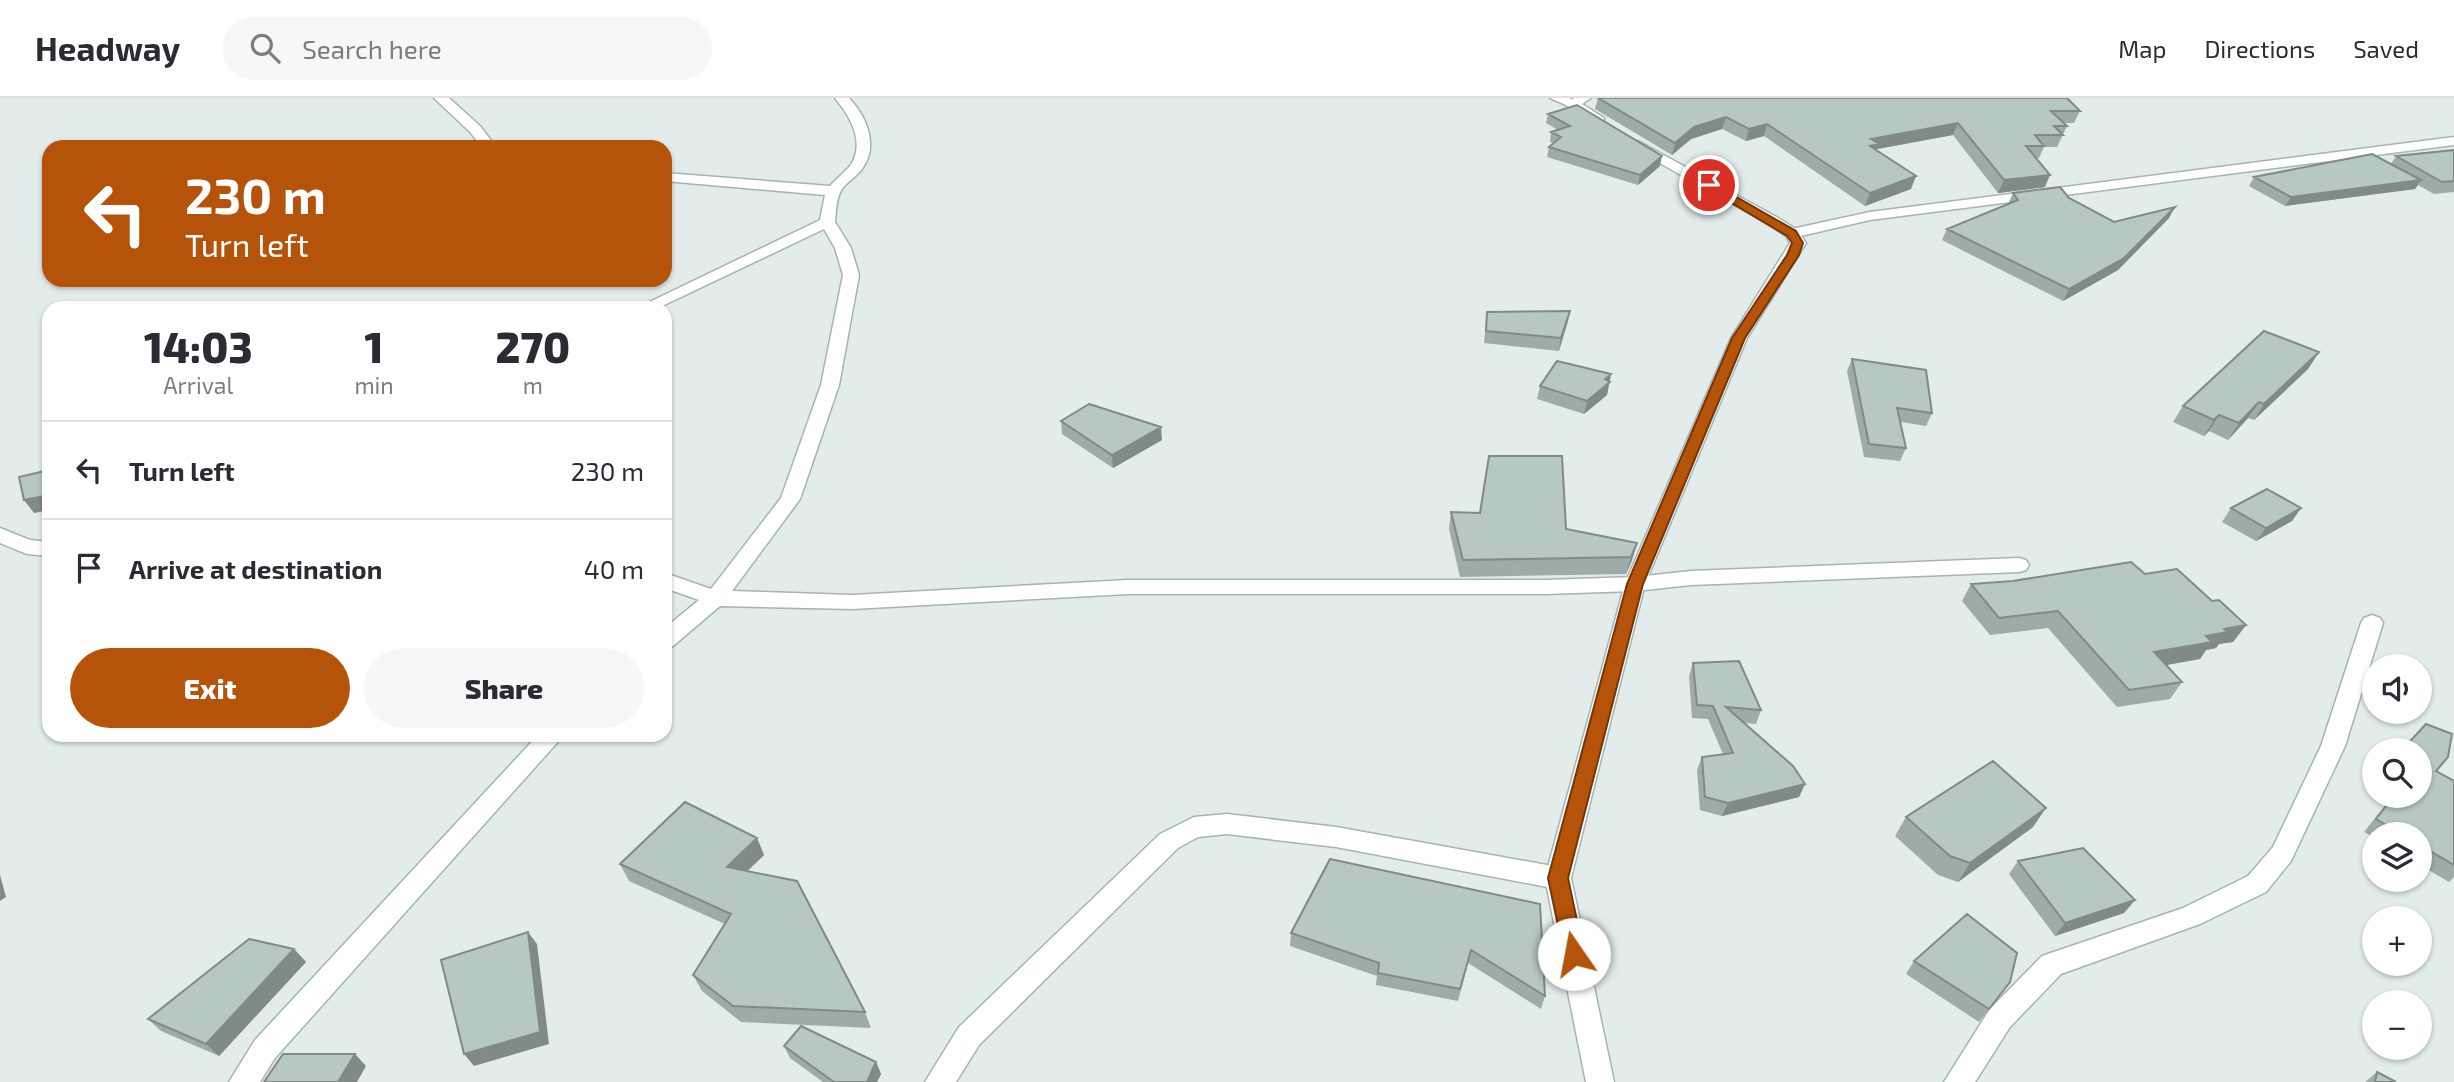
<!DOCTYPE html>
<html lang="en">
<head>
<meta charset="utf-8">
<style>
	:root { --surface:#fff; --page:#f7f7f7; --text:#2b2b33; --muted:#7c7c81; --line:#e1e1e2; --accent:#b45309 }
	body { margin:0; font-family:"Exo 2",sans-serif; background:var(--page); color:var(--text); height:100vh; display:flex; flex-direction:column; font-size:26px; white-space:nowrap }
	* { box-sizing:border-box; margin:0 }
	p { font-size:23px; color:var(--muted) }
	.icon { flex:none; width:38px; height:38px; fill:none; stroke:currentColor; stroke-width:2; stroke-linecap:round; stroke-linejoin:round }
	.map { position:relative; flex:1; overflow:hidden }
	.sheet { position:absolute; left:42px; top:203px; width:630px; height:441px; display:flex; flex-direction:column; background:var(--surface); border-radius:21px; box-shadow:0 2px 5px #0004 }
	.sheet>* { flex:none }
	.guide { position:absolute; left:42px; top:42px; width:630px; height:147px; border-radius:21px; box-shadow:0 2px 5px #0004; background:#b45309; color:#fff; overflow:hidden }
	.tools { position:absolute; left:2362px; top:556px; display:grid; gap:14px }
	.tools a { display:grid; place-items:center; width:70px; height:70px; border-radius:50%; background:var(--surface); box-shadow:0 2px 5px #0004; font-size:35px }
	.pin { position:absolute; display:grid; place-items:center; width:60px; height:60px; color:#fff; margin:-30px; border:4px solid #fff; border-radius:50%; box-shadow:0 2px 7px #0007 }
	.me { position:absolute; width:77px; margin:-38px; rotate:348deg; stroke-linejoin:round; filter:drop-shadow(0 0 5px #0008) }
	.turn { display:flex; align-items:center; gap:24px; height:147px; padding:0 28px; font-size:32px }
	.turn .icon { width:91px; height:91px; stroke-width:2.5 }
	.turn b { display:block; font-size:49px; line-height:60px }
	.eta { display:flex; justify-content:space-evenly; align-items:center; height:119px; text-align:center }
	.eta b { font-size:42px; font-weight:800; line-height:49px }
	.cta { display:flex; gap:14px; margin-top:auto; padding:14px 28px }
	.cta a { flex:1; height:80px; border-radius:42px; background:var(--accent); color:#fff; font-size:28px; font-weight:800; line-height:80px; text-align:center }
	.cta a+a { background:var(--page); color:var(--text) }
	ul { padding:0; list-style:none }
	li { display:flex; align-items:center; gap:21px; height:98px; padding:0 28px; border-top:2px solid var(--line) }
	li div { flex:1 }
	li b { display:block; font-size:26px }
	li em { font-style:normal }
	header { display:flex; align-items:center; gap:42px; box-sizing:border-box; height:98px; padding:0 35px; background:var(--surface); border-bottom:2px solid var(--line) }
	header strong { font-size:33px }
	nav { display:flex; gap:38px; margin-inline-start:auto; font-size:24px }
	.search { width:490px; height:63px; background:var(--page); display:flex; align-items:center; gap:18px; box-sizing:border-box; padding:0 24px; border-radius:38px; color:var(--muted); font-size:26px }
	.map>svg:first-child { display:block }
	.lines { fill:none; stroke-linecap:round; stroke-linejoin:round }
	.minor-casing { stroke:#a5b4b2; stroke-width:3 }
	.tertiary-casing { stroke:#a5b4b2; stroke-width:3 }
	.minor { fill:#fff; fill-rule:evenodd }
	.tertiary { fill:#fff; fill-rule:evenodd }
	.wall { fill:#9daba9 }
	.shaded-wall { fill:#808b89 }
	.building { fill:#b7c7c4; stroke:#808b89; stroke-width:2 }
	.route { fill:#b45309; stroke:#753606; stroke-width:2 }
</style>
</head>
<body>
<header>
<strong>Headway</strong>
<div class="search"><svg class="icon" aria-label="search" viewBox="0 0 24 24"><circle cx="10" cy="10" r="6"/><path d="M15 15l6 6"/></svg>Search here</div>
<nav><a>Map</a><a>Directions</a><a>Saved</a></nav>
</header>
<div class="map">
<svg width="2454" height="984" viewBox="0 0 2454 984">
	<rect width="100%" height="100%" fill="#e2ecea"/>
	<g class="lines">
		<defs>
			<path id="minor" d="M434,0H449L480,28L496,49H482L470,34Z
				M835,0H849C867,19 879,48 862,71C856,79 847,84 842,91C836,100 836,114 835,124L851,150L859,177L839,287L800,401L732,493L852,497L1128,482H1545L1635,479L1691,473L2019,460L2026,462L2029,467L2026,472L2019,474L1691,487L1635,493L1545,496H1128L852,511L720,508L673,548L665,550V530L699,502L665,490V475L711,491L781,400L821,287L843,177L835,150L824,131L658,210H637L820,122L825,97L665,83V75L830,88C836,81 844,75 850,68C866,45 850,18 835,0Z
				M1550,0H1569L1580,6L1573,10Z
				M2454,39V47L1870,122L1792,140L1784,135L1787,132L1870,114Z
				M0,430L30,442L49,444V458L27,456L0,445Z
				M2372,517L2380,520L2383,525L2345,648L2291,763L2266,794L2200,826L2061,876L2010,929L1975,984H1944L1990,911L2042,858L2183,810L2248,778L2273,749L2321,648L2361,525L2364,520Z
				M538,637H564L275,960L260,984H229L255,942Z
				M1227,716L1336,729L1558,769L1567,772L1571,780L1567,788L1558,791L1336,749L1227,736L1198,739L1178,750L979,947L956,984H925L959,929L1160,736L1194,719Z"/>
			<path id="tertiary" d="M1574,0H1591L1582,6L1604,20V26H1594L1568,9L1566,6Z
				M1638,43L1780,121L1797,132L1806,145L1747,240L1645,486L1571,780L1614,984H1586L1545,780L1625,486L1731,240L1790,145L1786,138L1770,127L1633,50L1631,47Z"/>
		</defs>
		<use href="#minor" class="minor-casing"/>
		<use href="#tertiary" class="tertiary-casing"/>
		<use href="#minor" class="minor"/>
		<use href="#tertiary" class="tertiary"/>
	</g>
	<path class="wall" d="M1598,0L2080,13L2074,25H2063L2067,28L2057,49H2044L2039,60H2036L2045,89L1998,95L1953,37L1877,51V53L1911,91L1865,108L1764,38L1746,43L1722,31L1691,41L1672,57L1595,11Z
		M1548,16L1660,68L1638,87L1547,59L1549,49L1553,45L1550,44L1551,34L1558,32L1546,25Z
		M2454,52V94L2434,96L2418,87L2415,91L2285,108L2249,88L2254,79L2391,66L2396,58Z
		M2013,95L2069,100L2114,124L2169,120L2118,172L2063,203L1942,142L1947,131L2008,106Z
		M1570,213L1567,226L1559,253L1484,245L1487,214Z
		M2319,254L2308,271L2254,322L2248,320L2228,342L2209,333L2204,338L2173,324L2183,308Z
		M1852,261L1932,315L1926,328L1901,324L1906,350L1900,363L1864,359L1847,273Z
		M1611,276L1607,297L1584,316L1537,301L1540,288Z
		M1061,323L1162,342L1113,370L1062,336Z
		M2231,410H2301L2292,423L2256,443L2222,424Z
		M1451,414L1479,415L1637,445L1632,462L1626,476L1460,479L1449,431Z
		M2145,476L2212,503L2246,527L2233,544L2219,546L2216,550L2206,552L2200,561L2166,567L2182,584L2170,601L2117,609L2048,530L1990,537L1962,503L1971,486Z
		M1693,565L1761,612L1756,626L1744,625L1805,686L1799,699L1722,718L1700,712L1697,672L1702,659L1723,656L1708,621L1692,620L1689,578Z
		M2436,673L2454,683V779L2449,784L2420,767V737H2375V740L2364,734L2390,701L2385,698H2420Z
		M2375,681V692L2368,688Z
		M1906,719L2033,729L1958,784L1938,777L1895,738Z
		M757,740L764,757L747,773L865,914L871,930L741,924L702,893L693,877L725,826L629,783L620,766Z
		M1330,761L1545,898L1541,911L1468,865L1458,903L1376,887L1377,878L1290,848L1291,835Z
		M2018,763L2135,802L2124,815L2055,838L2009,776Z
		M294,851L306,864L219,958L161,933L148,921Z
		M1914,863L2010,884L1979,924L1906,876Z
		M784,948L876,964L881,976L877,984H823L790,960Z
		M2377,974L2396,984H2365Z"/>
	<path class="shaded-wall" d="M1726,19L1722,31L1691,41L1672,57L1675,45L1694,29Z
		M1958,25L1953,37L1877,51L1875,58L1865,60L1871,41Z
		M1767,26L1764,38L1746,43L1749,31Z
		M1662,58L1660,68L1638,87L1640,77Z
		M2050,77L2045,89L1998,95L2004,82Z
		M1916,78L1911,91L1865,108L1870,95Z
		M2421,82L2415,91L2285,108L2291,99Z
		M2175,109L2169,120L2118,172L2063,203L2069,191Z
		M1570,213L1567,226L1559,253L1561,240Z
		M2319,254L2308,271L2254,322L2264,306Z
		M1611,276L1607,297L1584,316L1587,303L1605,281Z
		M2259,304L2248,320L2228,342L2239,325Z
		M2219,317L2209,333L2204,338L2214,322Z
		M1161,329L1162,342L1113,370L1112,357Z
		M49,397V412L34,415L24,402Z
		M2301,410L2292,423L2256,443L2266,430Z
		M1637,445L1632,462L1626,476L1631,459Z
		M2246,527L2233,544L2219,546L2216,550L2206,552L2200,561L2143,571L2154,554L2224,531Z
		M1805,686L1799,699L1722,718L1728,705Z
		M2046,710L2033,729L1958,784L1970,765Z
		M757,740L764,757L734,786L727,769Z
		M0,777L6,799L0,803Z
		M2135,802L2124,815L2055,838L2065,825Z
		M528,834L537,846L549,946L474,968L464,956Z
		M294,851L306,864L219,958L206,946Z
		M355,956L366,968L357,984H338Z
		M876,964L881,976L877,984H867Z"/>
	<path class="building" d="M1598,0H2067L2080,13H2051L2067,28H2054L2063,37H2035L2044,48H2026L2050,77L2004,82L1958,25L1871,41L1879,46L1870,48L1916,78L1870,95L1767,26L1749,31L1726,19L1694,29L1675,45Z
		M1577,7L1662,58L1640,77L1549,49L1561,39L1551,34L1570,28L1548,16Z
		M2454,52V83L2442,84L2396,58Z
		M2372,56L2421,82L2291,99L2254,79Z
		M2060,89L2069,100L2114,124L2175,109L2124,160L2069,191L1947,131L2018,102L2013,95Z
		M1570,213L1561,240L1486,233L1487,214Z
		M2264,233L2319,254L2264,306L2259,304L2239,325L2219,317L2214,322L2183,308Z
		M1852,261L1926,272L1932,315L1897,310L1906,350L1869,346Z
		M1557,263L1611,276L1605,281L1610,284L1587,303L1540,288Z
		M1089,306L1161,329L1112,357L1061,323Z
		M1489,358H1562L1566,431L1637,445L1631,459L1463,462L1451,414L1480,415Z
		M49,372V397L24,402L19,379Z
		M2267,391L2301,410L2266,430L2231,410Z
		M2131,464L2145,476L2177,471L2212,503L2219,502L2246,527L2224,531L2228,534L2206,538L2212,544L2154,554L2182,584L2129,592L2058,513L1999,520L1971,486L2013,483Z
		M1739,563L1761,612L1726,609L1793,668L1805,686L1728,705L1705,699L1702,659L1733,655L1713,608L1697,607L1693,565Z
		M2426,626L2452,636L2448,659L2436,673L2454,683V767L2420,747V737H2402L2376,721L2394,698H2420V653H2401Z
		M1993,663L2046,710L1970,765L1950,758L1906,719Z
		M685,704L757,740L727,769L797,783L865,914L733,908L693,877L731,816L620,766Z
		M2083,750L2135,802L2065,825L2018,763Z
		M1330,761L1540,806L1545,898L1471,852L1460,891L1378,875L1379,865L1291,835Z
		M1967,816L2017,855L2010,884L1989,911L1914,863Z
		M528,834L540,934L464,956L441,862Z
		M249,841L294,851L206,946L148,921Z
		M801,928L876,964L867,984H834L784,948Z
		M283,956H355L338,984H264Z
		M2377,974L2396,984H2375Z"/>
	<path class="route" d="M1705,85H1712L1796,133L1803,145L1799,157L1745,240L1643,486L1568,780L1584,856L1581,863L1574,865L1567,863L1564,856L1548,780L1627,486L1732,240L1787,157L1792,145L1787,138L1705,89Z"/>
</svg>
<div class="tools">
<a><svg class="icon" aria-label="sound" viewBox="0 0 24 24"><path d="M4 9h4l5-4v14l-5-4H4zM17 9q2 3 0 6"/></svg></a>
<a><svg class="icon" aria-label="search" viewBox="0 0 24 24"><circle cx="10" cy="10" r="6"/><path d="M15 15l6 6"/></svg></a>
<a><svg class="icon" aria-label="layers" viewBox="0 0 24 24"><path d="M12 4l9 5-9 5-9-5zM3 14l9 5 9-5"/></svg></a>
<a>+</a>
<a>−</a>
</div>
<div class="pin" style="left:1709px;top:87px;background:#d93025"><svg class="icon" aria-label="arrive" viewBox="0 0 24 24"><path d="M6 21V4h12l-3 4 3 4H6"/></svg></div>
<svg class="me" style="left:1574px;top:856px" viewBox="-20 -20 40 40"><circle r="19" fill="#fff"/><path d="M0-13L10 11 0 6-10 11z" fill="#b45309"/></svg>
<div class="guide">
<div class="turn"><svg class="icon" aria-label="left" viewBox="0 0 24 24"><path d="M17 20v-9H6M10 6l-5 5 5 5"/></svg><div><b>230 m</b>Turn left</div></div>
</div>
<section class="sheet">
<div class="eta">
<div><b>14:03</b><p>Arrival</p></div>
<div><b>1</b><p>min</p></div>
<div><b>270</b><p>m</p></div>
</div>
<ul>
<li><svg class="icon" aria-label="left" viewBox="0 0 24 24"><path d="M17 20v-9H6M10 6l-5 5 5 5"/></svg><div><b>Turn left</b></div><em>230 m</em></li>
<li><svg class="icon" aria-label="arrive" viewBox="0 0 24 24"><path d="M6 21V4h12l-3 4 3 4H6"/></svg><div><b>Arrive at destination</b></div><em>40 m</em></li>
</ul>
<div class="cta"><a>Exit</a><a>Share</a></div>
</section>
</div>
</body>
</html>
